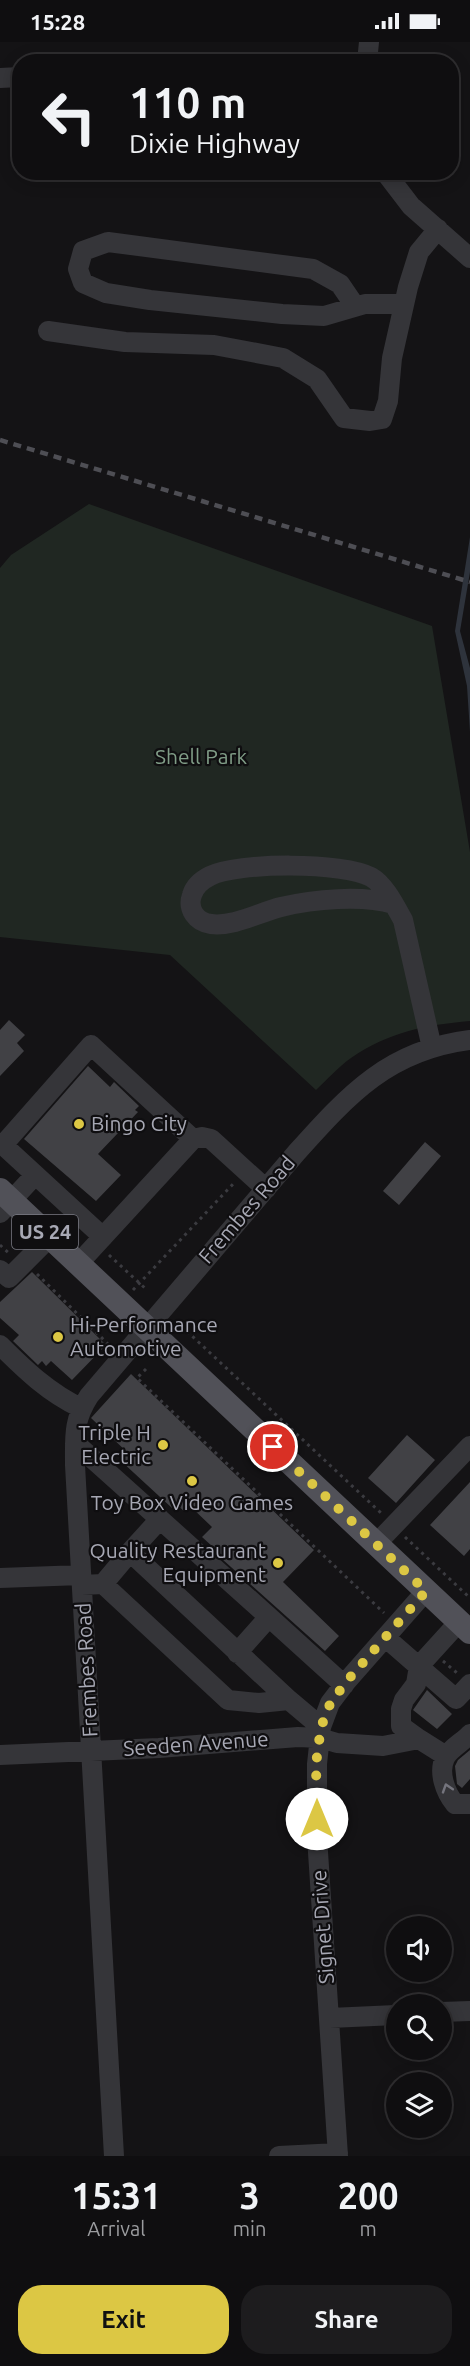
<!DOCTYPE html>
<html lang="en">
<head>
<meta charset="utf-8">
<style>
	:root { --surface:#0f0e10; --page:#1d1c1e; --text:#f1f3f6; --muted:#9b9c9f; --line:#2f2e30; --accent:#dcc744 }
	body { margin:0; font-family:Ubuntu,sans-serif; background:var(--page); color:var(--text); height:100vh; display:flex; flex-direction:column; font-size:22px; white-space:nowrap }
	* { box-sizing:border-box; margin:0 }
	p { font-size:20px; color:var(--muted) }
	.icon { flex:none; width:33px; height:33px; fill:none; stroke:currentColor; stroke-width:2; stroke-linecap:round; stroke-linejoin:round }
	.map { position:relative; height:2114px; overflow:hidden }
	.side { display:flex; flex-direction:column; background:var(--surface); flex:1 }
	.side>* { flex:none }
	.top-card { position:absolute; left:12px; top:12px; width:447px; height:126px; border-radius:24px; box-shadow:0 3px 15px #0003,0 0 0 2px var(--line); background:#0f0e10; color:var(--text); overflow:hidden }
	.buttons { position:absolute; left:386px; top:1874px; display:grid; gap:12px }
	.buttons a { display:grid; place-items:center; width:66px; height:66px; border-radius:50%; background:var(--surface); box-shadow:0 3px 15px #0003,0 0 0 2px var(--line); font-size:30px }
	.pin { position:absolute; display:grid; place-items:center; width:51px; height:51px; color:#fff; margin:-26px; border:3px solid #fff; border-radius:50%; box-shadow:0 2px 6px #0007 }
	.me { position:absolute; width:66px; margin:-33px; rotate:0deg; stroke-linejoin:round; filter:drop-shadow(0 0 4px #0008) }
	.turn { display:flex; align-items:center; gap:21px; height:126px; padding:0 18px; font-size:27px }
	.turn .icon { width:78px; height:78px; stroke-width:2.5 }
	.turn b { display:block; font-size:42px; line-height:51px }
	.eta { display:flex; justify-content:space-evenly; align-items:center; height:102px; text-align:center }
	.eta b { font-size:36px; font-weight:600; line-height:42px }
	.primary-button { display:flex; gap:12px; margin-top:auto; padding:12px 18px }
	.primary-button a { flex:1; height:69px; border-radius:24px; background:var(--accent); color:#111; font-size:24px; font-weight:600; line-height:69px; text-align:center }
	.primary-button a+a { background:var(--page); color:var(--text) }
	.status { display:flex; justify-content:space-between; align-items:center; height:42px; padding:0 30px; background:var(--surface); direction:ltr }
	.status svg { height:16px; fill:currentColor }
	.map>svg:first-child { display:block }
	.green { fill:#202722 }
	.water { fill:#2e333c }
	.building { fill:#414145 }
	.lines { fill:none; stroke-linecap:round; stroke-linejoin:round }
	.path { stroke:#3b3b40; stroke-width:3; stroke-dasharray:3 4.5; stroke-linecap:butt }
	.minor { stroke:#353539; stroke-width:20 }
	.major { stroke:#515158; stroke-width:24 }
	.rail { stroke:#4e4e54; stroke-width:4.5; stroke-dasharray:8 6; stroke-linecap:butt }
	.oneway { stroke:#74747d }
	.route { stroke:#dcc744; stroke-width:10; stroke-dasharray:0 18 }
	.poi-dot { fill:#dcc744; stroke:#0f0e10; stroke-width:2 }
	.labels { text-anchor:middle; stroke-width:4.5; stroke-linejoin:round; paint-order:stroke }
	.shield { fill:#0f0e10; stroke:#797a83; stroke-width:1.5 }
	.shield-label { font-size:20px; font-weight:bold; fill:#a7a8b4 }
	.park-label { font-size:21px; fill:#809d87; stroke:#0f0e10 }
	.poi-label { font-size:21px; fill:#a7a8b4; stroke:#0f0e10; text-anchor:start }
	.street-label { font-size:21px; fill:#a7a8b4; stroke:#0f0e10 }
</style>
</head>
<body>
<div class="status"><b>15:28</b><svg viewBox="0 0 49 12"><path d="M0 12V9h3v3zM5 12V6h3v6zM10 12V3h3v9zM15 12V0h3v12zM26 1h20v11H26zM47 4h2v5h-2z"/></svg></div>
<div class="map">
<svg width="470" height="2114" viewBox="0 0 470 2114">
	<rect width="100%" height="100%" fill="#141315"/>
	<path class="green" d="M89,462L432,584L470,810V979C425,983 389,990 351,1016C338,1025 327,1038 316,1048L170,913L0,895V526L11,513Z"/>
	<path class="water" d="M470,495V530L460,589L470,626V690L467,644L455,589Z"/>
	<path class="building" d="M9,978L25,993L17,1001L24,1009L0,1034V988Z
		M88,1024L110,1045L114,1040L139,1064L135,1068L138,1070L98,1112L121,1133L96,1159L24,1097Z
		M425,1100L441,1114L399,1163L383,1149Z
		M32,1230L106,1303L72,1338L51,1319L46,1324L42,1319L38,1323L13,1299L19,1293L0,1276V1260Z
		M131,1332L314,1508L283,1540L339,1594L325,1609L222,1517L224,1515L202,1495L212,1485L190,1464L185,1470L176,1462L172,1466L121,1419L128,1411L91,1376Z
		M407,1393L435,1418L396,1461L368,1436Z
		M470,1440V1507L464,1514L430,1483Z
		M427,1648L452,1672L437,1687L413,1668Z
		M470,1708V1737L462,1746L457,1742L455,1724L458,1718Z"/>
	<g class="lines">
		<path class="path" d="M0,1203L10,1212
			M109,1213L147,1248
			M37,1232L108,1302
			M133,1248L234,1141
			M176,1279L381,1471
			M146,1327L137,1336L384,1571
			M405,1495L470,1556
			M443,1619L457,1631"/>
		<path class="minor" d="M367,20L369,0
			M0,36L20,35
			M385,130L411,164L470,216
			M355,264L340,242L313,227L108,200L83,209L78,227L83,241L106,251L150,258L282,272L324,274L365,262H404
			M48,289L125,300L214,303L283,316L317,337L344,376L370,379L382,377L388,359L392,316L408,245L419,210L438,187
			M394,862C362,853 314,857 281,865C260,870 234,885 211,882C196,880 187,867 192,853C195,843 202,838 210,834C237,820 344,820 371,835C385,843 395,864 403,878L432,1006
			M0,1171L35,1133
			M103,1195L3,1103L91,1003L193,1097
			M78,1222L193,1097L202,1095L211,1097L266,1147
			M0,1228L9,1236L50,1195
			M0,1303C25,1328 49,1351 81,1366
			M75,1401L269,1575L237,1611
			M376,1502L470,1404
			M130,1510L160,1477
			M0,1536L81,1533
			M103,1542L130,1510L289,1658
			M82,1543L103,1542L228,1658L259,1661L289,1658L321,1685
			M269,1575L344,1643
			M386,1596L456,1657L470,1642
			M470,1692C463,1700 449,1707 445,1716C438,1730 445,1750 455,1762H470
			M419,1697L401,1684V1667L404,1658L416,1642L419,1624L459,1580
			M0,1713L159,1706L298,1695L320,1696L337,1701L383,1704L419,1697L446,1714
			M441,1970L470,1969
			M330,1976L396,1973
			M114,2114L75,1423C75,1394 73,1379 89,1354L297,1110C349,1052 389,1008 470,998
			M279,2114L338,2111
			M338,2114L317,1795V1722L321,1685L330,1661L346,1640L426,1549"/>
		<path class="major" d="M0,1148L470,1590"/>
		<path class="rail" d="M0,398L470,540"/>
	</g>
	<defs><path id="oneway-chevron" d="M-2-3.5L2.5 0L-2 3.5" fill="none" stroke-width="1.6" stroke-linecap="round" stroke-linejoin="round" transform="scale(1.5)"/></defs>
	<use class="oneway" href="#oneway-chevron" transform="translate(447 1746) rotate(-108)"/>
	<g class="lines">
		<path class="route" d="M273,1405L426,1549L346,1640L330,1662L321,1685L316,1722L317,1777"/>
	</g>
	<g class="poi-dot">
		<circle cx="79" cy="1082" r="6"/>
		<circle cx="58" cy="1295" r="6"/>
		<circle cx="163" cy="1403" r="6"/>
		<circle cx="192" cy="1439" r="6"/>
		<circle cx="278" cy="1521" r="6"/>
	</g>
	<g class="labels">
		<rect class="shield" x="12" y="1173" width="66" height="34" rx="4.5"/>
		<g class="shield-label">
			<text x="45" y="1197">US 24</text>
		</g>
		<g class="park-label">
			<text x="201" y="722">Shell Park</text>
		</g>
		<g class="poi-label">
			<text x="91" y="1089">Bingo City</text>
			<text x="70" y="1290">Hi-Performance<tspan x="70" dy="24">Automotive</tspan></text>
			<text x="151" y="1398" text-anchor="end">Triple H<tspan x="151" dy="24">Electric</tspan></text>
			<text x="192" y="1468" text-anchor="middle">Toy Box Video Games</text>
			<text x="266" y="1516" text-anchor="end">Quality Restaurant<tspan x="266" dy="24">Equipment</tspan></text>
		</g>
		<g class="street-label">
			<text transform="translate(247 1168) rotate(-49)" y="7">Frembes Road</text>
			<text transform="translate(87 1628) rotate(-93)" y="7">Frembes Road</text>
			<text transform="translate(196 1702) rotate(-4)" y="7">Seeden Avenue</text>
			<text transform="translate(323 1885) rotate(-94)" y="7">Signet Drive</text>
		</g>
	</g>
</svg>
<div class="buttons">
<a><svg class="icon" aria-label="sound" viewBox="0 0 24 24"><path d="M4 9h4l5-4v14l-5-4H4zM17 9q2 3 0 6"/></svg></a>
<a><svg class="icon" aria-label="search" viewBox="0 0 24 24"><circle cx="10" cy="10" r="6"/><path d="M15 15l6 6"/></svg></a>
<a><svg class="icon" aria-label="layers" viewBox="0 0 24 24"><path d="M12 4l9 5-9 5-9-5zM3 14l9 5 9-5"/></svg></a>
</div>
<div class="pin" style="left:273px;top:1405px;background:#d93025"><svg class="icon" aria-label="arrive" viewBox="0 0 24 24"><path d="M6 21V4h12l-3 4 3 4H6"/></svg></div>
<svg class="me" style="left:317px;top:1777px" viewBox="-20 -20 40 40"><circle r="19" fill="#fff"/><path d="M0-13L10 11 0 6-10 11z" fill="#dcc744"/></svg>
<div class="top-card">
<div class="turn"><svg class="icon" aria-label="left" viewBox="0 0 24 24"><path d="M17 20v-9H6M10 6l-5 5 5 5"/></svg><div><b>110 m</b>Dixie Highway</div></div>
</div>
</div>
<section class="side">
<div class="eta">
<div><b>15:31</b><p>Arrival</p></div>
<div><b>3</b><p>min</p></div>
<div><b>200</b><p>m</p></div>
</div>
<div class="primary-button"><a>Exit</a><a>Share</a></div>
</section>
</body>
</html>
